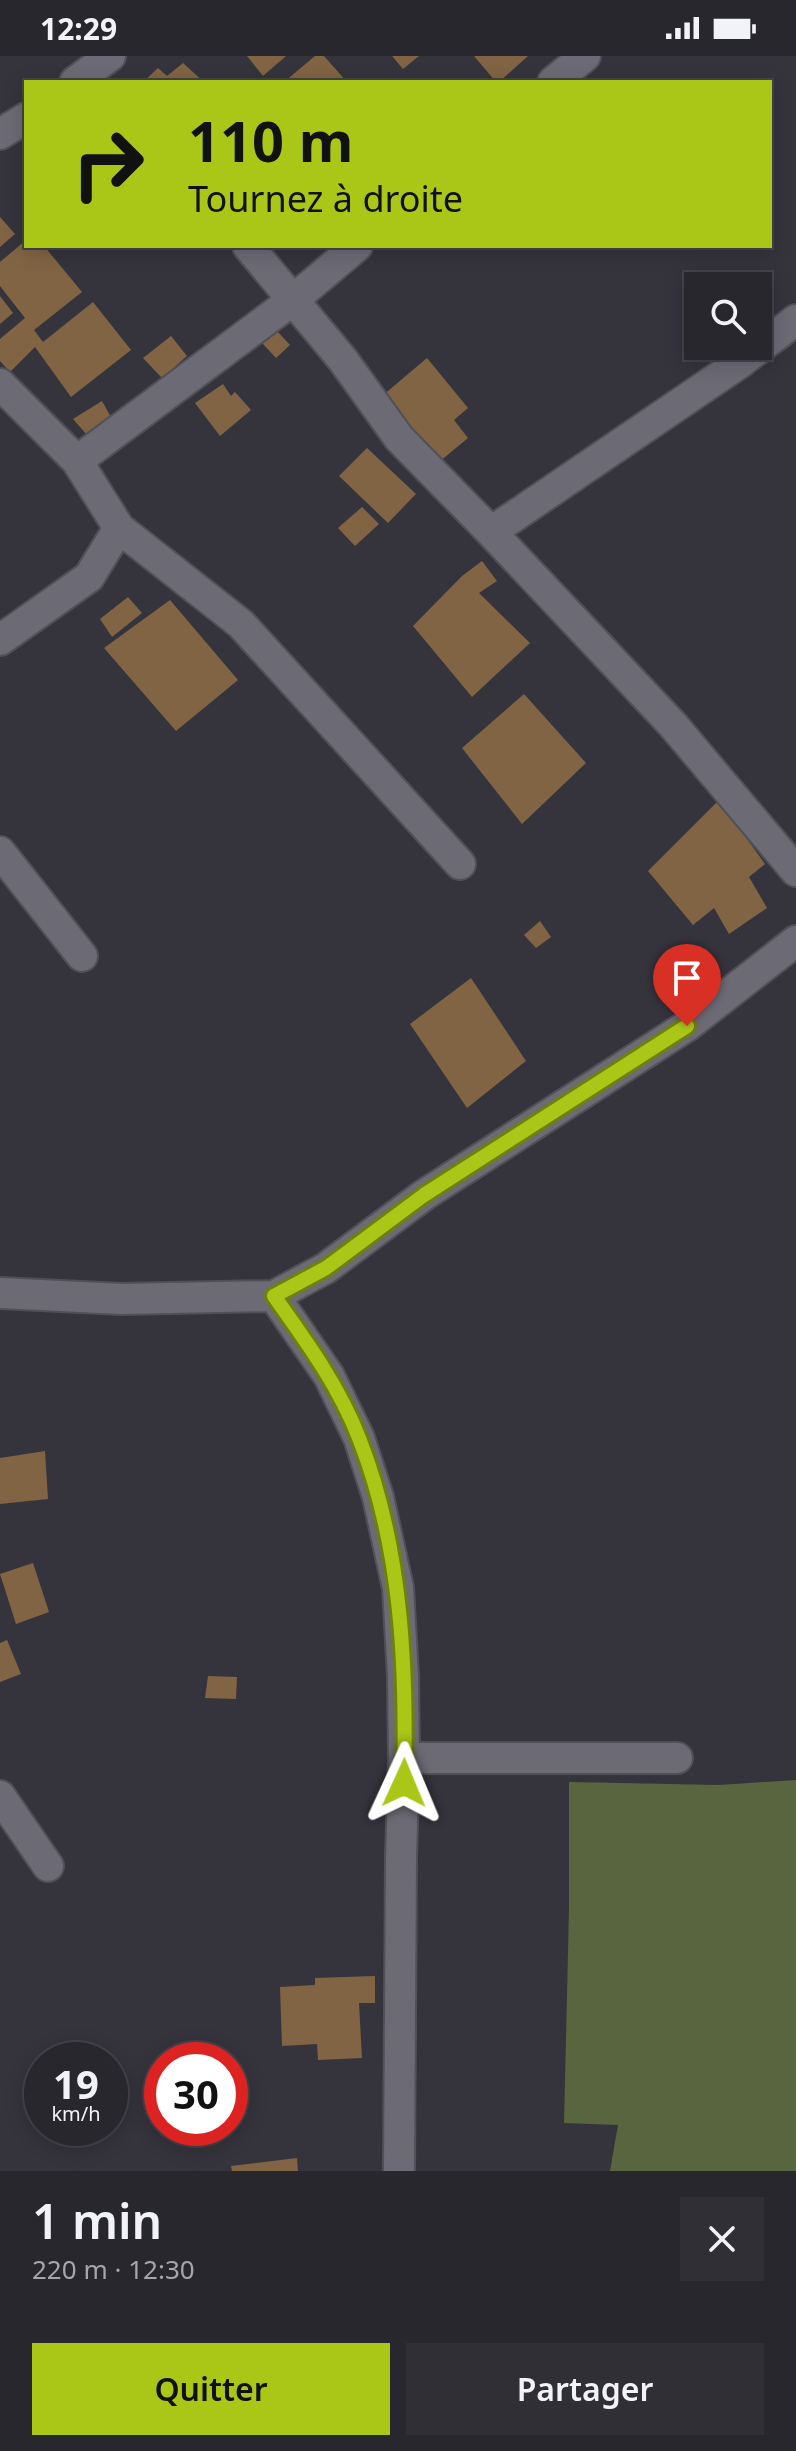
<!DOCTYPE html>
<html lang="fr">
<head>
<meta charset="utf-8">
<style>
	:root { --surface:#28272e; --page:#302f36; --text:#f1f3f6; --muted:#a5a5aa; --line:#44444a; --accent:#aac718 }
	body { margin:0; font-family:"Noto Sans",sans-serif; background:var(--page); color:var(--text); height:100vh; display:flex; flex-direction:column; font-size:30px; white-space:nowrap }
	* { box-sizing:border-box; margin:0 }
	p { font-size:26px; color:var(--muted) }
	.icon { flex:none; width:44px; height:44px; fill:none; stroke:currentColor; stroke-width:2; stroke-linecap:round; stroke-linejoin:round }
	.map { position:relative; height:2115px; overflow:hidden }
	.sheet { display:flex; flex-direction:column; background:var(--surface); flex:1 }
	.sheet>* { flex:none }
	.hud { position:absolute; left:24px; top:24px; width:748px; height:168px; border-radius:0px; box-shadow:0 4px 20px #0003,0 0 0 2px var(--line); background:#aac718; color:#111; overflow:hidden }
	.buttons { position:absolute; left:684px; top:216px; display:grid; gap:16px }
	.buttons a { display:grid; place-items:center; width:88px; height:88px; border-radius:0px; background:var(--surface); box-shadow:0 4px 20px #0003,0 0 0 2px var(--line); font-size:40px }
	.speed { position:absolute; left:24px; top:1986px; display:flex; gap:16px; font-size:40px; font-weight:700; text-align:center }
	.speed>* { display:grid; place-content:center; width:104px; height:104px; border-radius:50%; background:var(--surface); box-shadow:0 4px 20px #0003,0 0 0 2px var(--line); line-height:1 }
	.speed small { font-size:20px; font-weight:400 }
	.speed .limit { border:12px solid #d22; background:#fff; color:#111 }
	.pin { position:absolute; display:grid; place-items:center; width:68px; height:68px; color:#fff; margin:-82px -34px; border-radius:50% 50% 50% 0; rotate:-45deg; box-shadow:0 0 8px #0007 }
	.pin .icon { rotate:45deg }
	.me { position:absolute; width:88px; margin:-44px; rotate:1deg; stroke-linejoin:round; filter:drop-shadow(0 0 6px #0008) }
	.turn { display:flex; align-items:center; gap:28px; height:168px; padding:0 32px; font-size:36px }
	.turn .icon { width:104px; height:104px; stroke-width:2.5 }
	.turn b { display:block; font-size:56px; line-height:68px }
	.round { display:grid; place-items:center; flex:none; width:84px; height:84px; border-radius:0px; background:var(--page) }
	.summary { display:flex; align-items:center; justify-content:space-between; height:136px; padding:0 32px }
	h1 { font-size:48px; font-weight:600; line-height:60px }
	.action { display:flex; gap:16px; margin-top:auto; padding:16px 32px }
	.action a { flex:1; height:92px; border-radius:0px; background:var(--accent); color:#111; font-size:32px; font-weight:600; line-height:92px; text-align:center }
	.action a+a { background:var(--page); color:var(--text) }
	.status { display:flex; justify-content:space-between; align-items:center; height:56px; padding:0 40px; background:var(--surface); direction:ltr }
	.status svg { height:22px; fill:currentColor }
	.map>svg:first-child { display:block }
	.forest { fill:#58653f }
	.building { fill:#816444 }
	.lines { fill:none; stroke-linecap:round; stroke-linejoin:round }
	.minor-casing { stroke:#515057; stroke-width:34 }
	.minor { stroke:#6c6b75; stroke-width:30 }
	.route-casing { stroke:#6e8110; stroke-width:20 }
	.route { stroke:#aac718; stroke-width:14 }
</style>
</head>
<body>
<div class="status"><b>12:29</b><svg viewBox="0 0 49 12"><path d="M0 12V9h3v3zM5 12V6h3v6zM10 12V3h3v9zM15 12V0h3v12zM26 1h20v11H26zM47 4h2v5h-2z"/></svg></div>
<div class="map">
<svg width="796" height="2115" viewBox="0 0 796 2115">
	<rect width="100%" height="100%" fill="#35343d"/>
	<path class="forest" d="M796,1724V2115H610L618,2069L564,2067L569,1853V1726L719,1729Z"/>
	<path class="building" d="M247,0H286L263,20Z
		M315,0H324L347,26H284Z
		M392,0H419L403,13Z
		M474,0H528L499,26H496Z
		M183,7L204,26H143L158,12L167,20Z
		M0,161L15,178L0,191Z
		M26,184V190H44L82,236L34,274L43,286L93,246L131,294L71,341L35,291L10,316L0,305V283L25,262L0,230V206Z
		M0,240L13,257L0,268Z
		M277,275L290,289L276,302L262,287Z
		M171,280L187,300L162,322L143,302Z
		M427,302L468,352L454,364L468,382L439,406L382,340Z
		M223,328L231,340L235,336L251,354L220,380L195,347Z
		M102,345L112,363L87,379L73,363Z
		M367,392L416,438L388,467L339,420Z
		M362,451L379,468L355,490L338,472Z
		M482,505L497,525L479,537L530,587L472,641L413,570L462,520Z
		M128,541L142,557L112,581L100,563Z
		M170,544L238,624L176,675L104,592Z
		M524,638L586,707L522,768L462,692Z
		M719,744L765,808L749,821L767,852L729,878L714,852L693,869L648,815Z
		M540,865L551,881L536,892L524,879Z
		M471,922L526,1005L467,1052L410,968Z
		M45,1395L48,1443L0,1448V1402Z
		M33,1507L49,1556L16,1568L0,1518Z
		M7,1584L21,1618L0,1626V1587Z
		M208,1620L237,1621L236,1643L205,1642Z
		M375,1920V1947H359L362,2002L318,2004L317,1988L282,1990L280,1931L315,1929V1922Z
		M297,2102L298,2115H232L231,2110Z"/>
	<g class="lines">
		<defs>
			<path id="minor" d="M75,26L110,0
				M553,26L585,0
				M0,78L26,62
				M248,190L343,304L399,382L491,476L673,669L796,815
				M0,328L77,405L119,472L89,521L0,584
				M77,405L293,244L357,190
				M119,472L241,568L460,808
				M491,476L741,306L796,264
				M0,796L82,900
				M0,1237L121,1243L274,1240L326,1212L424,1139L687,970L796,885
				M274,1240L329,1320L359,1382L378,1441L398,1532L403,1620L404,1702L401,1801L399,2115
				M404,1702H677
				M0,1740L48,1810"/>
		</defs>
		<use href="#minor" class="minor-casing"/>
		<use href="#minor" class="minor"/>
	</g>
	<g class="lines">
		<defs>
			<path id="route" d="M404,1727C407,1612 402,1491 359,1382C339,1330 306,1285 274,1240L326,1212L424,1139L687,970"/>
		</defs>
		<use href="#route" class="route-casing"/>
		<use href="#route" class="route"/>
	</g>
</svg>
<div class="buttons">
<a><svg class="icon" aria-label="search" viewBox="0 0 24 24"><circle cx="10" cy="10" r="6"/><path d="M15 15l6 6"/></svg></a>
</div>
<div class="speed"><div>19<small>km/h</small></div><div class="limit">30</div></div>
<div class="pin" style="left:687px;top:970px;background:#d93025"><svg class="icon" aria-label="arrive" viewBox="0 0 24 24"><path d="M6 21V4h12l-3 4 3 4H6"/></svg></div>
<svg class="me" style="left:404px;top:1727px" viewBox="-20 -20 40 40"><path d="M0-17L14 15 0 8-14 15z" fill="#aac718" stroke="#fff" stroke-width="4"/></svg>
<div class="hud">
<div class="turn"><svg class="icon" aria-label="right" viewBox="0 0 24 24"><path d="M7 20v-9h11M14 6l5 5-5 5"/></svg><div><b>110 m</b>Tournez à droite</div></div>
</div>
</div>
<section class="sheet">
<div class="summary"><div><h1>1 min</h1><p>220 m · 12:30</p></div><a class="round"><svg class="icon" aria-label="close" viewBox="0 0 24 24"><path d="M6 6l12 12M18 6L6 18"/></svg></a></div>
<div class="action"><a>Quitter</a><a>Partager</a></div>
</section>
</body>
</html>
